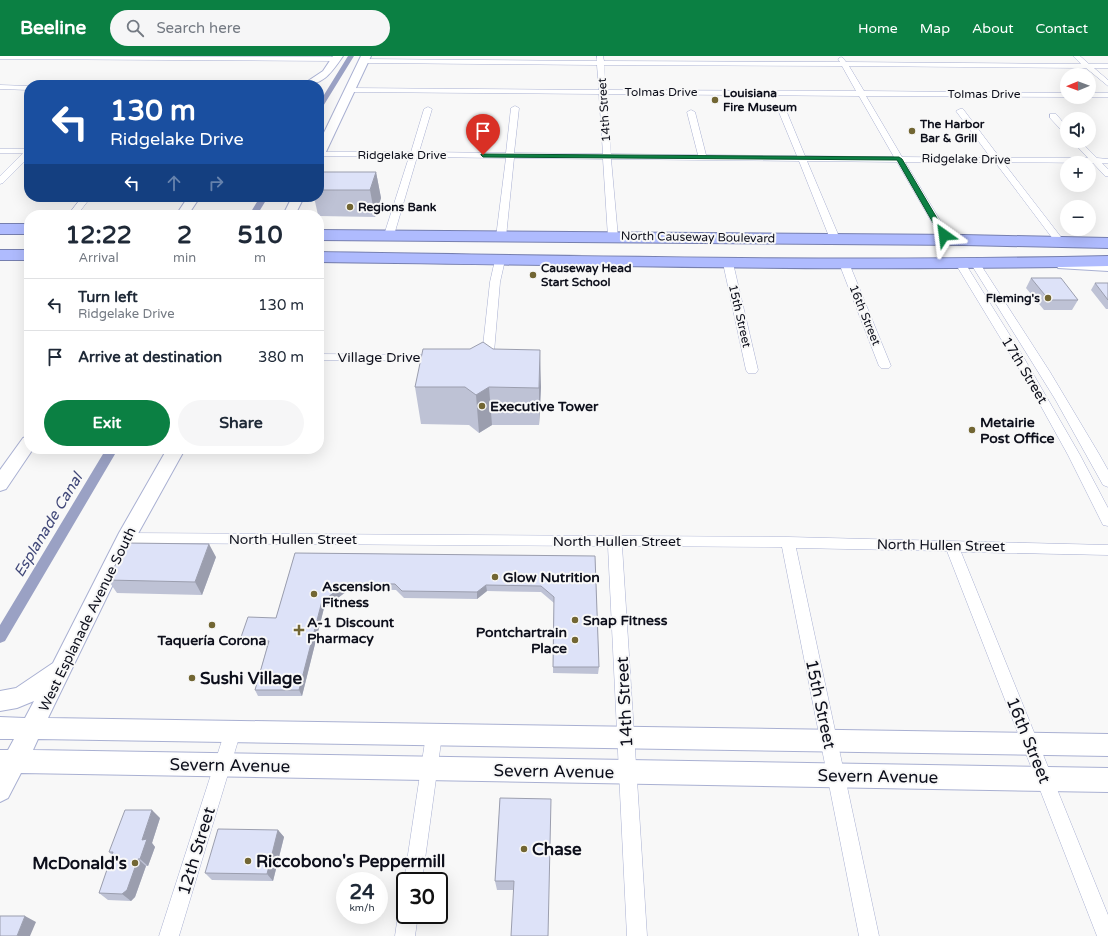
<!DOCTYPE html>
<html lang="en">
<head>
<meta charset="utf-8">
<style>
	:root { --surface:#fff; --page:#f6f6f7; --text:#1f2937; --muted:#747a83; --line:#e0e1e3; --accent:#0b8043 }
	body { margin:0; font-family:"Varela Round",sans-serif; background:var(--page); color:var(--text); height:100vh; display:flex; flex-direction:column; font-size:15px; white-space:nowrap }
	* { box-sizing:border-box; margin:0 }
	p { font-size:13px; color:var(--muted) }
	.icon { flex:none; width:22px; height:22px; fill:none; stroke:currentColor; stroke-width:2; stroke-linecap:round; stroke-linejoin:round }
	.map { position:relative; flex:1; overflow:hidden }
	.drawer { position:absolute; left:24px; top:154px; width:300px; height:244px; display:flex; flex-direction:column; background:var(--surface); border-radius:16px; box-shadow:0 4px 16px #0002 }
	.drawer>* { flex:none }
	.banner { position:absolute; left:24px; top:24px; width:300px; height:122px; border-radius:16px; box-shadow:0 4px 16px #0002; background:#1a4fa0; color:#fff; overflow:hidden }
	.needle { width:26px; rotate:269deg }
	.tools { position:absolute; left:1060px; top:12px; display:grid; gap:8px }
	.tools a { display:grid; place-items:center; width:36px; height:36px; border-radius:50%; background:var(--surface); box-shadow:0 4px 16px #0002; font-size:20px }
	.speed { position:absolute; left:336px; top:816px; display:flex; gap:8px; font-size:20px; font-weight:700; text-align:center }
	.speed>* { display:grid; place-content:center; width:52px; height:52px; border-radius:50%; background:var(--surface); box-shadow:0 4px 16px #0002; line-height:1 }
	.speed small { font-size:10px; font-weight:400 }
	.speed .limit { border:2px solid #111; border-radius:6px; background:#fff; color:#111 }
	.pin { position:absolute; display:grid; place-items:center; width:34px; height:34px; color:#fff; margin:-41px -17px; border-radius:50% 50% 50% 0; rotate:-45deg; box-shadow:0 0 4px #0007 }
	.pin .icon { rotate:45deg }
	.me { position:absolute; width:44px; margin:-22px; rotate:329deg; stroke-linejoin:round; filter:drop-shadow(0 0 3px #0008) }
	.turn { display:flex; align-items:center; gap:14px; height:84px; padding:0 20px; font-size:18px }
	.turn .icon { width:52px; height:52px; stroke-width:2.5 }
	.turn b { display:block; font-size:28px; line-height:34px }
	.lanes { display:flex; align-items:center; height:38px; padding:0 20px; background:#0003; justify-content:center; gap:20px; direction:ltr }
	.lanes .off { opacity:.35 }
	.eta { display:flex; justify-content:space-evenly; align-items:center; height:68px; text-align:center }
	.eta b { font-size:24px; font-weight:700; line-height:28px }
	.primary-button { display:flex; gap:8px; margin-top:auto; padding:8px 20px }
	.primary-button a { flex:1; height:46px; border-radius:24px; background:var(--accent); color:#fff; font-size:16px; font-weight:700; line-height:46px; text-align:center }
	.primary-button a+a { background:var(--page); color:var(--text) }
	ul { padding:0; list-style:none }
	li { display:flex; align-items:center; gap:12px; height:52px; padding:0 20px; border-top:1px solid var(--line) }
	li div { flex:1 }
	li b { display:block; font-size:15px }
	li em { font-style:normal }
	header { display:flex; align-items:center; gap:24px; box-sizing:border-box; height:56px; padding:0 20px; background:var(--accent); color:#fff }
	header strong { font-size:19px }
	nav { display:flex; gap:22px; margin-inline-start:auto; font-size:14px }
	.search { width:280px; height:36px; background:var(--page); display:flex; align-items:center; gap:10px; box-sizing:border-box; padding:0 14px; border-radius:22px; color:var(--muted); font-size:15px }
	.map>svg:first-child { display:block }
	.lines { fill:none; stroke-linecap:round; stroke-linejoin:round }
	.canal { fill:#9aa1c4; fill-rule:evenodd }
	.street-casing { stroke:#a9b0d2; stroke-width:1 }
	.secondary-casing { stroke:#a9b0d2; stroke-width:2 }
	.highway-casing { stroke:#767faf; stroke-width:2 }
	.street { fill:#fff; fill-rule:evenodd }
	.secondary { fill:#fff; fill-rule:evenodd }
	.highway { fill:#afbbfe; fill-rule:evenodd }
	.wall { fill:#bec2d5 }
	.shaded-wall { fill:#9b9eae }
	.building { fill:#dde2f8; stroke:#9b9eae }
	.route { fill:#0b8043; stroke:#07532c }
	.poi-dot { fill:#726633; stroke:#f8f8f8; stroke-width:1.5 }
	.labels { text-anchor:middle; stroke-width:4; stroke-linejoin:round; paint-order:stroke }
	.far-street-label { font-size:12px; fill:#0d0f1b; stroke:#f8f8f8 }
	.far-poi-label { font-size:12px; font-weight:bold; fill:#0d0f1b; stroke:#f8f8f8; text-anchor:start }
	.street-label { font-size:14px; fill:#0d0f1b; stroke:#f8f8f8 }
	.poi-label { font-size:14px; font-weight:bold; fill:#0d0f1b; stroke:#f8f8f8; text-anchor:start }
	.water-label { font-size:15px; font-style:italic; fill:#414879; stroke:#f8f8f8 }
	.near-poi-label { font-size:17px; font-weight:bold; fill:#0d0f1b; stroke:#f8f8f8; text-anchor:start }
	.near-street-label { font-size:17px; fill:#0d0f1b; stroke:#f8f8f8 }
</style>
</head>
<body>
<header>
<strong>Beeline</strong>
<div class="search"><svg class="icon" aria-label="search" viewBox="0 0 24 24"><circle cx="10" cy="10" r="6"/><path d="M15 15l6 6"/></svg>Search here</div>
<nav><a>Home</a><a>Map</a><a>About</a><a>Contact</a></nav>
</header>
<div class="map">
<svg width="1108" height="880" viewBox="0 0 1108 880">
	<rect width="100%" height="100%" fill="#f8f8f8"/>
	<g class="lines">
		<path class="canal" d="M348,0H354L322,52L319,54V47Z
			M260,141H268L257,159H249Z
			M106,393H118L5,585L0,587V569Z"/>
		<defs>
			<path id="street" d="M0,0L336,1L339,3L336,5L0,3Z
				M597,0H603L604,5L840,6L838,3L841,1L843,2L846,6L1081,8L1073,0H1080L1089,8H1108V12H1094L1108,24V30L1086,12L849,10L864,35L1067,37V41L866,40L902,101L991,102L956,55L960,53H963L1000,102H1088L1072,85H1080L1097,102L1108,103V107H1102L1108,113V120H1105L1093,107L1003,106L1064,185L1059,188L1056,187L995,106H905L952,184L947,187L942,184L897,106L807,105L840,183L835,186L830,183L799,105L611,103L618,181L613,184L608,181L603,103L514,102L506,181L501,184L496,181L506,102L417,101L394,179L389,182L384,179L409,101L319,100V96H411L424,53L428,51L432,53L419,96L506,97L511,52L515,50L519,52L514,97L603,98L599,38L350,36L346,34L350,32L599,34L597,9L365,7L362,5L365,3L597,5ZM604,9L842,10L856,35L606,34ZM606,38L859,40L894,101L805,100L786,54L782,52L778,54L797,100L706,99L695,56L691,54L687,56L698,99L611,98Z
				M0,29L29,30V34L0,33Z
				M1089,37H1108V41H1089Z
				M1050,58H1056L1067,71V77H1064L1050,62Z
				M0,93H29V101L3,127L0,128V120L23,97H0Z
				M82,141H91L77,159H68Z
				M500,201L505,204L500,226L493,308L491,310H483L481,308L490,226L495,204Z
				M728,204L733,207L758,314L756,317H748L746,314L723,207Z
				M844,204L849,207L891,310L889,312H881L879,310L839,207Z
				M960,204L965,207L1024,302L1080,399L1108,452V470L1103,469L1068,399L1032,334L955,207Z
				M976,205L979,206L1050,316L1099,398L1108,414V431L1103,429L1055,343L971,208Z
				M319,298L438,299L442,300L443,302L442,304L438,305L319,304Z
				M126,477L788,481L1108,489V499L961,496L1108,859V880H1097L947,495L796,492L879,880H859L782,491L622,490L647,880H627L608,490L126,487L121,486L119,482L121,478Z
				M233,667L239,670L241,675L179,880H159L225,675L227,670Z
				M434,671L440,673L442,679L422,825H405V828L404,825L426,679L428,673Z
				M405,851V859H418L415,880H395L398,859L401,852Z"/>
			<path id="secondary" d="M333,0H343C331,17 324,29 302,29L323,15Z
				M361,0H371L325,98L319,101V87Z
				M188,141H200L188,159H176Z
				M292,141H304L295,159H283Z
				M1063,205L1108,207V215L1058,212L1056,209L1058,206Z
				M29,380V393H33L6,433L0,435V414L23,382Z
				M167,393H185L135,483L48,662L1108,678V700L38,683L33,694L1108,712V736L21,717L8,742L0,746V694H8L14,683H0V661L25,662L34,645L17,652L0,655V635L16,632L53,607L119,477Z"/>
			<path id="highway" d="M0,168H29V178H0Z
				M319,174L963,179L1108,182V192L963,189L319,184Z
				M0,194H29V204H0Z
				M319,196C582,200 845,206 1108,200V210C845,216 582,209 319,206Z"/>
		</defs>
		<use href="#street" class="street-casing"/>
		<use href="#secondary" class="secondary-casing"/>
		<use href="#highway" class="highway-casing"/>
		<use href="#street" class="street"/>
		<use href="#secondary" class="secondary"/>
		<use href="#highway" class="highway"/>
	</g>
	<path class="wall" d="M376,116L381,142L375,161L319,160V159H318L314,141H319V119Z
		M1031,222L1078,244L1072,254H1044L1026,232Z
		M1095,227H1108V253H1106L1091,234Z
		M415,331H541L539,369H492L479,377L469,369L421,368Z
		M295,497L595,500L599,611L598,618L553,617L554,547L541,536L487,535L477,543L404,542L396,534L350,533L324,552L302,640H258L255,634L267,591L243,590L240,584L276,562Z
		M216,501L202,539L117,537L108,524Z
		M500,742L548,880L514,834H497L495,825Z
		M160,762L152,787L155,791L148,810H146L135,841L131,845L108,844L99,837L112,799L109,796Z
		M278,774L284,781L273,825L212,824L205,817Z"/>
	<path class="shaded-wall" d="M376,116L381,142L375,161L370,134Z
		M540,294L541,331L539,369V332Z
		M489,331L492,369L479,377L476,339Z
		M209,488L216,501L202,539L195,526Z
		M348,527L350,533L324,552L302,640L299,634L322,545Z
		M486,529L487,535L477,543V536Z
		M152,754L160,762L152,787L155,791L148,810L140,803L142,784Z
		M278,774L284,781L273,825L267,818Z
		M138,803L146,810L135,841L131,845L122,838Z
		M25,860L36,866L30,880H17Z"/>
	<path class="building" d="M320,116H376L370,134H319V119Z
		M1031,222H1061L1078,244H1049Z
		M1095,227H1108V244Z
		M483,286L493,293L540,294L539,332L489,331L476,339L465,331H415L423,293H470Z
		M126,487L209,488L195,526L108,524Z
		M295,497L595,500L599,611H553L554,541L541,530L486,529L477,536L402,535L395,528L348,527L322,545L299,634H255L269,585L240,584L248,561L276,562Z
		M500,742L551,743L548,880H511L514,825H495Z
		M125,754H152L142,784L147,783L140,803H138L127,834L122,838L99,837L113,796H109Z
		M218,773L278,774L267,818L205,817Z
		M0,860H25L17,880H0Z"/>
	<path class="route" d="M481,98L899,101L902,103L947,179L944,181L940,179L897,104L483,101L481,99Z"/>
	<g class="poi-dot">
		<circle cx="715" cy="44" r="4"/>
		<circle cx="912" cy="75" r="4"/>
		<circle cx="350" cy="151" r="4"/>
		<circle cx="533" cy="219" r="4"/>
		<circle cx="1048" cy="242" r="4"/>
		<circle cx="482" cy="350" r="4"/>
		<circle cx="972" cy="374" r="4"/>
		<circle cx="495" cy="521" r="4"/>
		<circle cx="314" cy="538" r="4"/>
		<circle cx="575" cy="564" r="4"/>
		<circle cx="212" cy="569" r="4"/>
		<path d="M297 568h4v4h4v4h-4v4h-4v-4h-4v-4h4z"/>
		<circle cx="575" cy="584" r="4"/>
		<circle cx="192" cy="622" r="4"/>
		<circle cx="524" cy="793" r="4"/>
		<circle cx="248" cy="805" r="4"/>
		<circle cx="135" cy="807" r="4"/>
	</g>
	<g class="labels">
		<g class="far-street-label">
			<text x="661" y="40">Tolmas Drive</text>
			<text x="984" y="42">Tolmas Drive</text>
			<text transform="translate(604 54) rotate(-94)" y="4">14th Street</text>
			<text x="402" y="103">Ridgelake Drive</text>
			<text transform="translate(966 103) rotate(1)" y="4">Ridgelake Drive</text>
			<text transform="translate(698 181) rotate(1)" y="4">North Causeway Boulevard</text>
			<text transform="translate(865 259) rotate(68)" y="4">16th Street</text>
			<text transform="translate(740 260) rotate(77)" y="4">15th Street</text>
		</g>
		<g class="far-poi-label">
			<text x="723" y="41">Louisiana<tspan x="723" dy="14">Fire Museum</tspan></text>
			<text x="920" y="72">The Harbor<tspan x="920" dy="14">Bar &amp; Grill</tspan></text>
			<text x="358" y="155">Regions Bank</text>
			<text x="541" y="216">Causeway Head<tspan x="541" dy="14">Start School</tspan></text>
			<text x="1040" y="246" text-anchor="end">Fleming's</text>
		</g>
		<g class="street-label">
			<text x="379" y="306">Village Drive</text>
			<text transform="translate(1025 314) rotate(59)" y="5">17th Street</text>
			<text x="293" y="488">North Hullen Street</text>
			<text x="617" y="490">North Hullen Street</text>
			<text transform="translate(941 489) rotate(1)" y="5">North Hullen Street</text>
			<text transform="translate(87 563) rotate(-64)" y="5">West Esplanade Avenue South</text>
		</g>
		<g class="poi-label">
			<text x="490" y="355">Executive Tower</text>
			<text x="980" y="371">Metairie<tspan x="980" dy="16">Post Office</tspan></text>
			<text x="503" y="526">Glow Nutrition</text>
			<text x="322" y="535">Ascension<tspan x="322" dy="16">Fitness</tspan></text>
			<text x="583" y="569">Snap Fitness</text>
			<text x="307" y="571">A-1 Discount<tspan x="307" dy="16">Pharmacy</tspan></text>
			<text x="567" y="581" text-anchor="end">Pontchartrain<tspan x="567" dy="16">Place</tspan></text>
			<text x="212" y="589" text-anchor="middle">Taquería Corona</text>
		</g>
		<g class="water-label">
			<text transform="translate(48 469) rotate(-59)" y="5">Esplanade Canal</text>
		</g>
		<g class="near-poi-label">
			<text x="200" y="628">Sushi Village</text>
			<text x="532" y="799">Chase</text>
			<text x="256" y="811">Riccobono's Peppermill</text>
			<text x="127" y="813" text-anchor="end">McDonald's</text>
		</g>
		<g class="near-street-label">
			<text transform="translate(624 646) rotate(-93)" y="6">14th Street</text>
			<text transform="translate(821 648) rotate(78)" y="6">15th Street</text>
			<text transform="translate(1029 684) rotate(68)" y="6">16th Street</text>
			<text transform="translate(230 709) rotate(1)" y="6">Severn Avenue</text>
			<text transform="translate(554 715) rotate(1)" y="6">Severn Avenue</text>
			<text transform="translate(878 720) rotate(1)" y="6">Severn Avenue</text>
			<text transform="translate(196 795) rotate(-73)" y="6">12th Street</text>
		</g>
	</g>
</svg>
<div class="tools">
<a><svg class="needle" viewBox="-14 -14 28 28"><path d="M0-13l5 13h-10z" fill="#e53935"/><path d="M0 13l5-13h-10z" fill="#747a83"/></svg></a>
<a><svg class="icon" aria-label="sound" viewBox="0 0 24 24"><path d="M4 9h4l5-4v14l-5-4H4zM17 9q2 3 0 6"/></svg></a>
<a>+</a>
<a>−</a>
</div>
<div class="speed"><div>24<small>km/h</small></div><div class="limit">30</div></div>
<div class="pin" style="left:483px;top:99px;background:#d93025"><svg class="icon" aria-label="arrive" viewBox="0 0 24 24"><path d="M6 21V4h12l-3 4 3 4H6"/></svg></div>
<svg class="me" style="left:944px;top:179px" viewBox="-20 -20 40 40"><path d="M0-17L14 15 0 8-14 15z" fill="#0b8043" stroke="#fff" stroke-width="4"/></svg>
<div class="banner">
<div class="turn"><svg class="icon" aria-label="left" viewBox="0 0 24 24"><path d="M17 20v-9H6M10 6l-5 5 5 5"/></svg><div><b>130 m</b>Ridgelake Drive</div></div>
<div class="lanes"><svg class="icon" aria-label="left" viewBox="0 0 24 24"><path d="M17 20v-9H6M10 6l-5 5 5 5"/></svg><svg class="icon off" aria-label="ahead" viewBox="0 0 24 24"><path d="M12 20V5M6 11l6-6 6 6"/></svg><svg class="icon off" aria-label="right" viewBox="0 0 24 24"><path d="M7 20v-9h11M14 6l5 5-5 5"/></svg></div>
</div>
<section class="drawer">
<div class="eta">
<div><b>12:22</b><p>Arrival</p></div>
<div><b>2</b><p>min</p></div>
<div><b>510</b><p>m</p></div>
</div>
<ul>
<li><svg class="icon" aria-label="left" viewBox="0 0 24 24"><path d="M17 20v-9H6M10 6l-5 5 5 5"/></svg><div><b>Turn left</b><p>Ridgelake Drive</p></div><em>130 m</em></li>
<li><svg class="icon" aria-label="arrive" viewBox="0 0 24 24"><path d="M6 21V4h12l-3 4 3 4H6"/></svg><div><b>Arrive at destination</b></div><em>380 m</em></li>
</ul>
<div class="primary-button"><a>Exit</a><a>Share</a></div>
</section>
</div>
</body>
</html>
